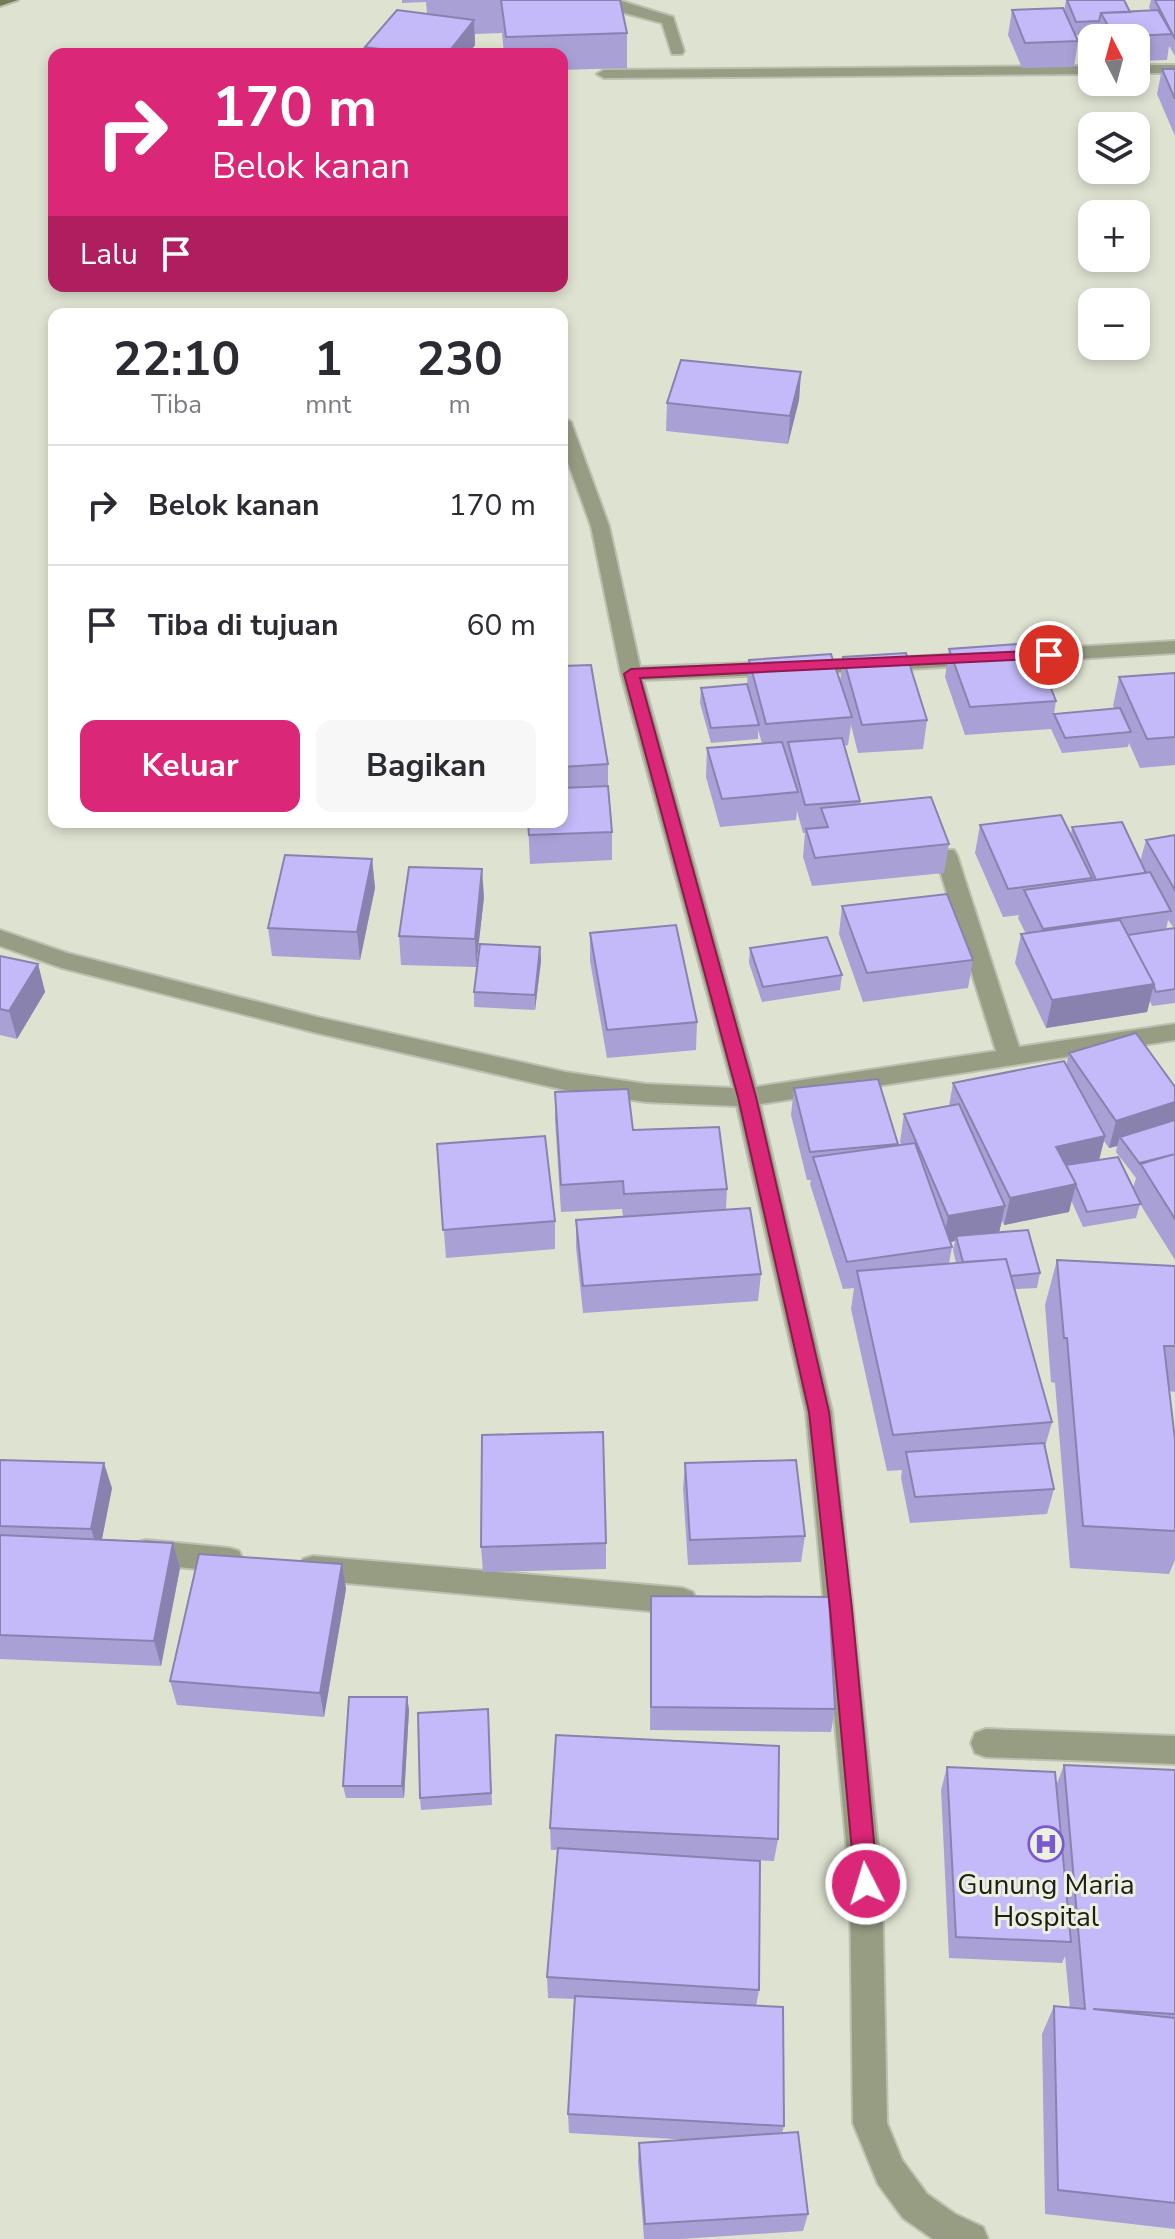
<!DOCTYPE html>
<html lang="id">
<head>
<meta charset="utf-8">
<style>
	:root { --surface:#fff; --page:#f7f7f7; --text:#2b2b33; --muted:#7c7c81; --line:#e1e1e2; --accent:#db2777 }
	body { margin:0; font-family:"Nunito Sans",sans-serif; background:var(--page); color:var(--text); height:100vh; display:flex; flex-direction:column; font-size:30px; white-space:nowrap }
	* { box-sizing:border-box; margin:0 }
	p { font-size:26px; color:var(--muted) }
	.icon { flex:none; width:44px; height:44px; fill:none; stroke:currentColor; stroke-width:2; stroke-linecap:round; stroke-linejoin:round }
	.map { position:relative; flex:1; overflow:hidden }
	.side { position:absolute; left:48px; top:308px; width:520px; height:520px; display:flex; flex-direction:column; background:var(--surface); border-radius:16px; box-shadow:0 4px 12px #0003 }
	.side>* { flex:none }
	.top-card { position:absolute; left:48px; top:48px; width:520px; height:244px; border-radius:16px; box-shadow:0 4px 12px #0003; background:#db2777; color:#fff; overflow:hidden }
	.needle { width:52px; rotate:354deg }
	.controls { position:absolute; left:1078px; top:24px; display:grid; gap:16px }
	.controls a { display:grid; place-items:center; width:72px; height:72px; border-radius:16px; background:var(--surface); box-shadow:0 4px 12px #0003; font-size:40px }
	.pin { position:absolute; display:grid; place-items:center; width:68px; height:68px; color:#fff; margin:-34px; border:4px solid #fff; border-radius:50%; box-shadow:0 2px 8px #0007 }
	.me { position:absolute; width:88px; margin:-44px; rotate:355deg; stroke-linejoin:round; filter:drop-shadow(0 0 6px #0008) }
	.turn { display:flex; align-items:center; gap:28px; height:168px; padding:0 32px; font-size:36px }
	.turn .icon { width:104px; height:104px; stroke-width:2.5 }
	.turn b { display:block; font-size:56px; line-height:68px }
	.then { display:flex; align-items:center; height:76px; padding:0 32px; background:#0003; gap:16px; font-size:30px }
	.eta { display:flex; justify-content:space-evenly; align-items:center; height:136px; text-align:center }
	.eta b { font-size:48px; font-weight:700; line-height:56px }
	.button { display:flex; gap:16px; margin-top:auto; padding:16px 32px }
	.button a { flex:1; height:92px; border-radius:16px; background:var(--accent); color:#fff; font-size:32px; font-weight:700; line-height:92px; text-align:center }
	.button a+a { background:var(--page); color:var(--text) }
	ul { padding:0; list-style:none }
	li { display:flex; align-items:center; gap:24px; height:120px; padding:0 32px; border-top:2px solid var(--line) }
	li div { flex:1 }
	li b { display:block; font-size:30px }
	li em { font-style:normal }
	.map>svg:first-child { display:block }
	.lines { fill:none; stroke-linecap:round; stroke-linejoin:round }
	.lane-casing { stroke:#bbc0b0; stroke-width:4 }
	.street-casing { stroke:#bbc0b0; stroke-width:4 }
	.secondary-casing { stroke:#bbc0b0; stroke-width:4 }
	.lane { fill:#969d82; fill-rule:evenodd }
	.street { fill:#969d82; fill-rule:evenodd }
	.secondary { fill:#727d54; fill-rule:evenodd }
	.wall { fill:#a9a0d6; fill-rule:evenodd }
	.shaded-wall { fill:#8a82ae }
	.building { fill:#c5baf9; stroke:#8a82ae; stroke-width:2 }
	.route { fill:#db2777; stroke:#8e194d; stroke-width:2 }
	.labels { text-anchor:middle; stroke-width:6; stroke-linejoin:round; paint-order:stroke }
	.near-poi-label { font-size:28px; fill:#1d1e18; stroke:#ebf0df }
</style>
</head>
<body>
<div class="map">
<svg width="1175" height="2239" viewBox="0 0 1175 2239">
	<rect width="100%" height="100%" fill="#dee3d1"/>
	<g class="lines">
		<defs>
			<path id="lane" d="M600,0H618L673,17L684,51L682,54H672L662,23L621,12Z
				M986,1729L1175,1736V1764L986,1757L975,1753L971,1743L975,1733Z"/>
			<path id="street" d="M1136,65H1175V73H1136Z
				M1092,66V74L604,78L597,74L604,70Z
				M562,417L571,422L609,526L640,667L892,658L1175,641V653L892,670L643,680L756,1087L996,1051L935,855L938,850H954L957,855L1019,1047L1175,1024V1040L760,1104L832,1412L882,1884L887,2123L902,2160L927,2194L955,2214L983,2227L988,2239H933L903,2218L878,2184L853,2123L850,1884L806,1412L737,1106L646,1102L565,1090L317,1033L62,968L0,946V930L67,953L317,1017L565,1072L646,1084L733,1088L621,674L591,526L562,446Z
				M146,1540L229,1548L239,1551L243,1560L239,1569L229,1572L146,1564L136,1561L132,1552L136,1543Z
				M313,1556L683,1588L693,1592L697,1601L693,1610L683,1614L313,1580L303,1577L299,1568L303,1559Z"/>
			<path id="secondary" d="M0,0H18L0,6Z"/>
		</defs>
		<use href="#lane" class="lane-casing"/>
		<use href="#street" class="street-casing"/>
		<use href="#secondary" class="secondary-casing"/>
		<use href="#lane" class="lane"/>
		<use href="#street" class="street"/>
		<use href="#secondary" class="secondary"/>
	</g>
	<path class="wall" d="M402,0H620L627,33V68L562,70V54H504L502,33L475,34V45L468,54H365V47L427,14L426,2L402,3Z
		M1066,0L1130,12L1151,11L1149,7L1151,0H1175V56L1169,46L1167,60L1136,61V38H1097V34L1075,35L1078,41L1074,67L1022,68L1008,35L1012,10L1064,11Z
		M1162,69H1175V136L1157,94Z
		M801,372L799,400L788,444L666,431L667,403Z
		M949,649L1056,701L1054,714L1114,708L1113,706L1119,677L1175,673V765L1140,768L1129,743L1128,747L1062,753L1051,729L965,735L945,677Z
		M843,657L927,720L923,749L858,753L851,725L848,745L844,746L860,801V804L949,844L944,873L812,886L803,857L805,833H803L797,811L796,820L720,827L706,777L707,748L762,743L758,730V739L711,743L700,703L701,688L747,685L749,660L840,682Z
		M562,666L608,764V786L612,832V860L530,864L528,822H562Z
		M980,825L1071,834L1072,827L1140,862L1146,840L1175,835V1003L1152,1006L1150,1001L1147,1012L1046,1028L1015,963L1021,934H1026L1018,918L1019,915L1003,917L975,853ZM1168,920L1174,928L1166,930Z
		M372,859L375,888L360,960L272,956L268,928Z
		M484,897L476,967L401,965L399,936Z
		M842,906L973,960L968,988L863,1002L839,934Z
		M590,933L697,1022L696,1050L607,1058L590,961Z
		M540,947L541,961L535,1010L474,1007V992Z
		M750,948L842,975L840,990L762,1002L749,963Z
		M0,956L38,964L45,992L17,1039L0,1035Z
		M1069,1053L1175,1087V1260L1140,1204L1136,1218L1083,1227L1071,1200L1069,1212L1004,1225L1002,1221L999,1232L1040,1273L1037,1288L1015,1289L1052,1422L1045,1447L1054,1489L1047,1514L910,1523L901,1478L902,1470L887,1471L851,1309L854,1288L843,1289L810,1184L811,1180H807L791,1115L794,1088L898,1144L897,1146L901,1145L900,1142L904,1114L949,1106L953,1083L1066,1066ZM1104,1141L1109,1148L1117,1146L1116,1152L1136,1178L1133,1188L1099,1160ZM955,1241L953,1250L956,1263H949L952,1247L950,1242Z
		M555,1092L633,1130L727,1189L726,1209L761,1274L758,1301L583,1313L576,1247V1220L623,1216L622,1209L561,1212L555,1120Z
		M437,1144L555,1221V1249L446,1258Z
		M1057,1260L1175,1266V1392L1169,1391L1175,1440V1560L1169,1574L1070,1568L1055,1383L1051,1382L1045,1305Z
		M0,1460L112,1488L102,1539L173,1543L180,1568L161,1666L0,1659Z
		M685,1463L805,1536L801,1562L688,1565L683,1489Z
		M606,1543V1569L483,1572L481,1547Z
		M342,1564L346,1589L324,1717L177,1705L170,1681Z
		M651,1596L835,1709L831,1732L650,1730Z
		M407,1697L409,1710L404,1798H346L343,1786Z
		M488,1709L492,1805L421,1810L420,1798Z
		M1064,1765L1175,1770V2229L1045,2214L1042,2034L1054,2006L1070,2008L1065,1956L1062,1963L949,1958L941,1790L947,1767L1056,1786Z
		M550,1828L778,1839L774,1861L716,1858L759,1990L756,2006L784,2126L782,2133L808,2214L803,2231L681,2239H644L638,2162L639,2143L692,2140L569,2133L568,2114L575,1999L548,1998L547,1977L557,1850H551Z"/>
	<path class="shaded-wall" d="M474,20L475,45L468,54H447Z
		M801,372L799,400L788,444L790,416Z
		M372,859L375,888L360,960L357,932Z
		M482,869L484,897L476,967L475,939Z
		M540,947L541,961L535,1010V995Z
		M38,964L45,992L17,1039L9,1011Z
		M1154,984L1147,1012L1046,1028L1052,1000Z
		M1175,1102V1128L1120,1137L1117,1146L1109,1148L1116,1121Z
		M1105,1136L1098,1164L1066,1165L1056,1147Z
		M1076,1184L1069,1212L1004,1225L1010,1198Z
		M1005,1206L999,1233L956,1236L955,1241L943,1244L948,1216Z
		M104,1463L112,1488L99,1554L91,1529Z
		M173,1543L180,1568L161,1666L154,1641Z
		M342,1564L346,1589L324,1717L320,1693Z
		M407,1697L409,1710L404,1798L402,1786Z"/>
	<path class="building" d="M501,0H620L627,33L506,37Z
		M1067,0H1124L1130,12L1101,13L1099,21L1076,22Z
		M1155,0H1175V39Z
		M1063,8L1078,41L1025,43L1012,10Z
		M397,10L474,20L447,54H415L365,47Z
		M1158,10L1172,34L1114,37L1101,13Z
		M1162,69H1175V99Z
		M681,360L801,372L790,416L667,403Z
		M1033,643L1056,701L970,707L949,649Z
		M906,653L927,720L862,725L843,657Z
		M831,654L852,717L766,724L749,660Z
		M591,665L608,764L562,767V666Z
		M1175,673V737L1147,739L1119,677Z
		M747,684L759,725L711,728L701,688Z
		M1120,708L1131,732L1065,738L1054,714Z
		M842,738L860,801L805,805L788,742Z
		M782,742L798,792L722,799L707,748Z
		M608,786L612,832L529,835L528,822H562V788Z
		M931,797L949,844L815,858L806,829L828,827L821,808Z
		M1061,815L1092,878L1008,889L980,825Z
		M1122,822L1146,873L1096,880L1072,827Z
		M1175,835V890L1146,840Z
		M285,855L372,859L357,932L268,928Z
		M409,867L482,869L475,939L399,936Z
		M1150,872L1171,911L1043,929L1024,890Z
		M947,894L973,960L867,973L842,906Z
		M1120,920L1154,984L1052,1000L1021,934Z
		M676,925L697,1022L607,1030L590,933Z
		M1175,928V989L1156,992L1154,987V984L1128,935Z
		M827,937L842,975L763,987L750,948Z
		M480,944L540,947L535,995L474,992Z
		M0,956L38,964L9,1011L0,1009Z
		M1136,1033L1175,1087V1102L1116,1121L1069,1053Z
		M1064,1061L1105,1136L1056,1147L1076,1184L1010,1198L953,1083Z
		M878,1079L898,1144L810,1152L794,1088Z
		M628,1089L633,1130L719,1127L727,1189L624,1194L623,1181L561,1185L555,1092Z
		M959,1104L1005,1206L948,1216L904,1114Z
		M1175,1120V1154L1140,1164L1120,1137Z
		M545,1136L555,1221L443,1230L437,1144Z
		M915,1143L952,1247L847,1262L813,1157Z
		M1175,1154V1219L1140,1163Z
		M1118,1157L1141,1204L1087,1212L1075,1184H1076L1066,1165Z
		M750,1208L761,1274L583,1286L576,1220Z
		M1028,1230L1040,1273L1011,1276L1006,1259L963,1262L956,1236Z
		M1006,1259L1052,1422L893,1435L857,1271Z
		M1057,1260L1175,1266V1346H1164L1175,1440V1531L1083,1526L1067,1338H1064Z
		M603,1432L606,1543L481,1547L482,1435Z
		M1044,1443L1054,1489L915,1497L906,1452Z
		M0,1460L104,1463L91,1529L0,1526Z
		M796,1460L805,1536L690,1540L685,1463Z
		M0,1535L173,1543L154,1641L0,1635Z
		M199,1554L342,1564L320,1693L170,1681Z
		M651,1596L829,1597L835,1709L651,1707Z
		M349,1697H407L402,1786H343Z
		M488,1709L491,1793L420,1798L418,1713Z
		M556,1735L779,1746L778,1839L550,1828Z
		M1064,1765L1175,1770V2014L1093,2009L1175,2018V2203L1058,2190L1054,2006L1085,2009Z
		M947,1767L1055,1772L1071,1942L956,1937Z
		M558,1848L760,1861L759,1990L547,1977Z
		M575,1996L783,2007L784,2126L568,2114Z
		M798,2132L808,2214L645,2224L639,2143Z"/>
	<path class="route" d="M1049,650L1054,651V658L640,678L756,1097L829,1412L852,1609L878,1884L875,1892L866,1896L858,1892L855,1884L830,1609L809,1412L738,1097L624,674L631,669Z"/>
	<defs>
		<symbol id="hospital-ring" viewBox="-11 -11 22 22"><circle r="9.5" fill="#ebf0df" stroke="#7a58d2" stroke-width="1.5"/><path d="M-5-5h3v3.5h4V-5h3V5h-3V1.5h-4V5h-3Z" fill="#7a58d2"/></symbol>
	</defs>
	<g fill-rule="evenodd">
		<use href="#hospital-ring" x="1026" y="1824" width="40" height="40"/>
	</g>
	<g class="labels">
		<g class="near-poi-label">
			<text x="1046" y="1894">Gunung Maria<tspan x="1046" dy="32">Hospital</tspan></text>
		</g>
	</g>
</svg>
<div class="controls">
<a><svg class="needle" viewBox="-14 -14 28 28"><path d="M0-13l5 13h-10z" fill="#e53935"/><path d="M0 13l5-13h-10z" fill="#7c7c81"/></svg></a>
<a><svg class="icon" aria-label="layers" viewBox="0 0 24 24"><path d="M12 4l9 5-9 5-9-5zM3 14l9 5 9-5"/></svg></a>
<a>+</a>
<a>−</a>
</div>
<div class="pin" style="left:1049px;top:655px;background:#d93025"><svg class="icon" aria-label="arrive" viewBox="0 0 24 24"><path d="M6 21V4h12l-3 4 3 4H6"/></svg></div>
<svg class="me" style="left:866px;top:1884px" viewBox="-20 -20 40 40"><circle r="17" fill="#db2777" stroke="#fff" stroke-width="3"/><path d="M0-11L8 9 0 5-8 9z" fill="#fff"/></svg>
<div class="top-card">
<div class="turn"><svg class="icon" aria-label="right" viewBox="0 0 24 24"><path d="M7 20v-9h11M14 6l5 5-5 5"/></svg><div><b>170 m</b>Belok kanan</div></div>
<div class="then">Lalu<svg class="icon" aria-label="arrive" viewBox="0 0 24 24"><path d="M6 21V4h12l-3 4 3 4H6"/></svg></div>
</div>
<section class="side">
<div class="eta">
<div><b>22:10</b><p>Tiba</p></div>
<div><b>1</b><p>mnt</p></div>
<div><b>230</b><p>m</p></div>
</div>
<ul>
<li><svg class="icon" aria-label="right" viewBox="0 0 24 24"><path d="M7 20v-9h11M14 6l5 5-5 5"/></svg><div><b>Belok kanan</b></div><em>170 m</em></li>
<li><svg class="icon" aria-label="arrive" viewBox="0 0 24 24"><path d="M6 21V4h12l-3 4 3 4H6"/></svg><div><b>Tiba di tujuan</b></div><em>60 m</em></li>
</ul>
<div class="button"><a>Keluar</a><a>Bagikan</a></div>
</section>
</div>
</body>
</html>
